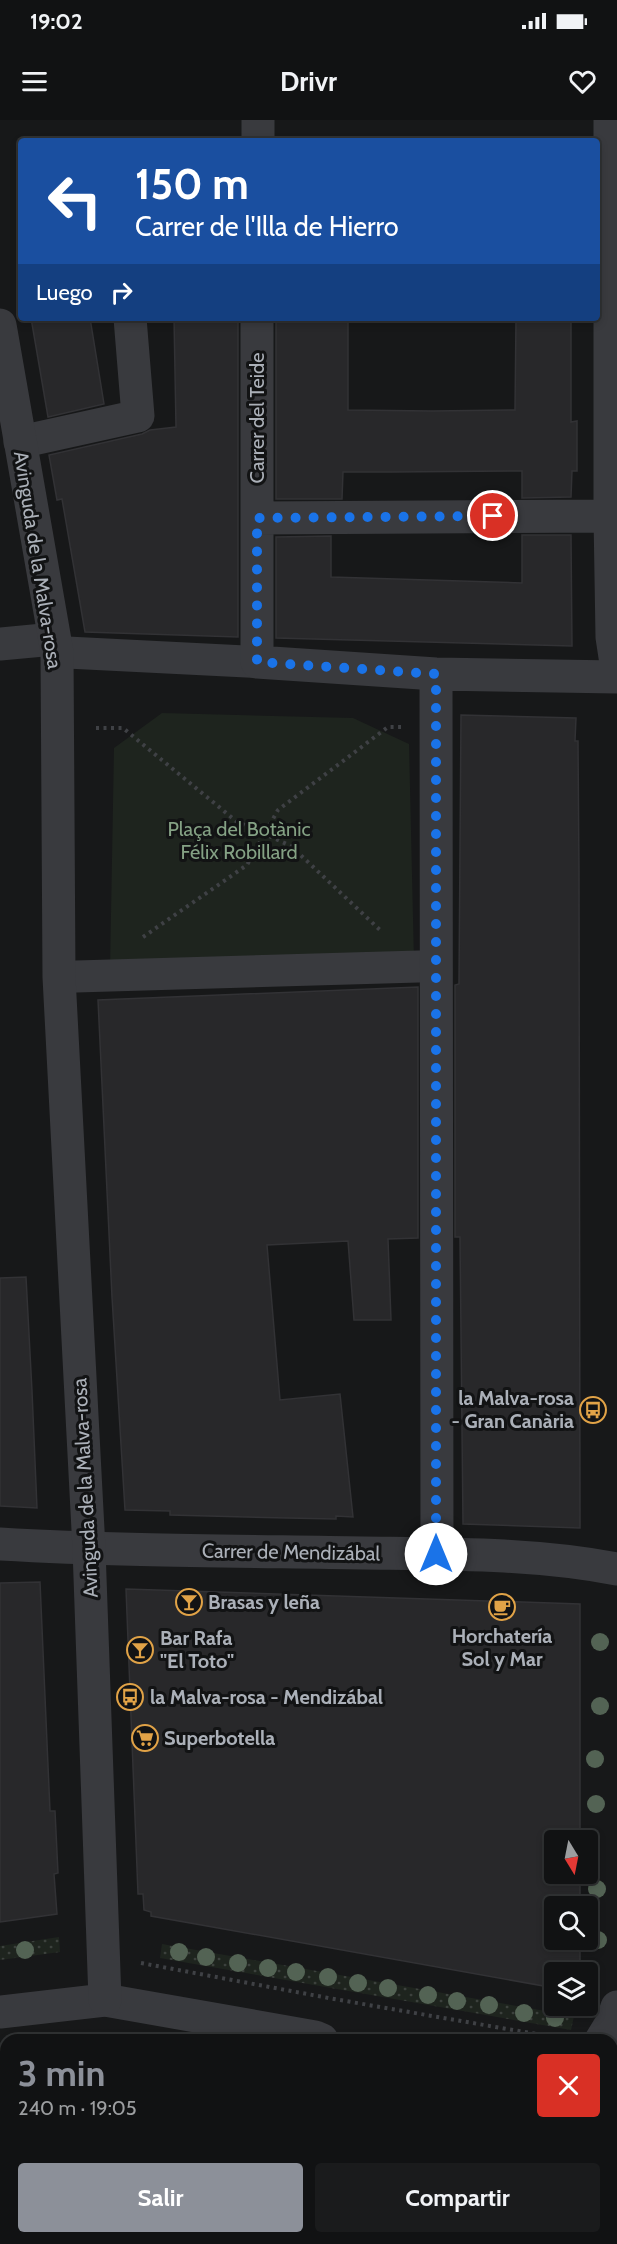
<!DOCTYPE html>
<html lang="es">
<head>
<meta charset="utf-8">
<style>
	:root { --surface:#111213; --page:#1a1b1c; --text:#f1f3f6; --muted:#9c9ea0; --line:#303233; --accent:#8c9099 }
	body { margin:0; font-family:Cabin,sans-serif; background:var(--page); color:var(--text); height:100vh; display:flex; flex-direction:column; font-size:22px; white-space:nowrap }
	* { box-sizing:border-box; margin:0 }
	p { font-size:20px; color:var(--muted) }
	.icon { flex:none; width:33px; height:33px; fill:none; stroke:currentColor; stroke-width:2; stroke-linecap:round; stroke-linejoin:round }
	.map { position:relative; flex:1; overflow:hidden }
	.drawer { position:absolute; left:0px; top:1914px; width:618px; height:210px; display:flex; flex-direction:column; background:var(--surface); border-radius:18px 18px 0 0; box-shadow:0 3px 9px #0003,0 0 0 2px var(--line) }
	.drawer>* { flex:none }
	.banner { position:absolute; left:18px; top:18px; width:582px; height:183px; border-radius:6px; box-shadow:0 3px 9px #0003,0 0 0 2px var(--line); background:#1a4fa0; color:#fff; overflow:hidden }
	.needle { width:39px; rotate:170deg }
	.buttons { position:absolute; left:544px; top:1710px; display:grid; gap:12px }
	.buttons a { display:grid; place-items:center; width:54px; height:54px; border-radius:6px; background:var(--surface); box-shadow:0 3px 9px #0003,0 0 0 2px var(--line); font-size:30px }
	.pin { position:absolute; display:grid; place-items:center; width:51px; height:51px; color:#fff; margin:-26px; border:3px solid #fff; border-radius:50%; box-shadow:0 2px 6px #0007 }
	.me { position:absolute; width:66px; margin:-33px; rotate:0deg; stroke-linejoin:round; filter:drop-shadow(0 0 4px #0008) }
	.turn { display:flex; align-items:center; gap:21px; height:126px; padding:0 18px; font-size:27px }
	.turn .icon { width:78px; height:78px; stroke-width:2.5 }
	.turn b { display:block; font-size:42px; line-height:51px }
	.then { display:flex; align-items:center; height:57px; padding:0 18px; background:#0003; gap:12px; font-size:22px }
	.round { display:grid; place-items:center; flex:none; width:63px; height:63px; border-radius:6px; background:var(--page) }
	.summary { display:flex; align-items:center; justify-content:space-between; height:102px; padding:0 18px }
	h1 { font-size:36px; font-weight:700; line-height:45px; color:var(--accent) }
	.action { display:flex; gap:12px; margin-top:auto; padding:12px 18px }
	.action a { flex:1; height:69px; border-radius:6px; background:var(--accent); color:#fff; font-size:24px; font-weight:700; line-height:69px; text-align:center }
	.action a+a { background:var(--page); color:var(--text) }
	.status { display:flex; justify-content:space-between; align-items:center; height:42px; padding:0 30px; background:var(--surface); direction:ltr }
	.status svg { height:16px; fill:currentColor }
	header { display:flex; justify-content:space-between; align-items:center; height:78px; padding:0 18px; background:var(--surface); font-size:27px; font-weight:700 }
	.map>svg:first-child { display:block }
	.built { fill:#242426 }
	.grass { fill:url(#grass-dots) }
	.park { fill:#1e241e }
	.building { fill:#28282a; stroke:#323235; stroke-width:1.5 }
	.lines { fill:none; stroke-linecap:round; stroke-linejoin:round }
	.path { stroke:#3f4145; stroke-width:4; stroke-dasharray:3 4.5; stroke-linecap:butt }
	.pedestrian { stroke:#393a3e; stroke-width:32 }
	.minor { stroke:#393a3e; stroke-width:33 }
	.tertiary { stroke:#393a3e; stroke-width:33 }
	.tree { fill:#536354 }
	.route { stroke:#1a73e8; stroke-width:10; stroke-dasharray:0 18 }
	.labels { text-anchor:middle; stroke-width:6; stroke-linejoin:round; paint-order:stroke }
	.street-label { font-size:20px; fill:#abb0b8; stroke:#121314 }
	.park-label { font-size:20px; fill:#84a184; stroke:#121314 }
	.poi-label { font-size:20px; font-weight:bold; fill:#abb0b8; stroke:#121314; text-anchor:start }
</style>
</head>
<body>
<div class="status"><b>19:02</b><svg viewBox="0 0 49 12"><path d="M0 12V9h3v3zM5 12V6h3v6zM10 12V3h3v9zM15 12V0h3v12zM26 1h20v11H26zM47 4h2v5h-2z"/></svg></div>
<header><svg class="icon" aria-label="menu" viewBox="0 0 24 24"><path d="M4 6h16M4 12h16M4 18h16"/></svg>Drivr<svg class="icon" aria-label="heart" viewBox="0 0 24 24"><path d="M12 20l-8-8c-3-5 5-10 8-4 3-6 11-1 8 4z"/></svg></header>
<div class="map">
<svg width="617" height="2124" viewBox="0 0 617 2124">
	<defs>
		<pattern id="grass-dots" width="8" height="8" patternUnits="userSpaceOnUse" patternTransform="scale(1.5)"><rect width="8" height="8" fill="#1e241e"/><path d="M2 2h.1M6 6h.1" fill="none" stroke="#3c413d" stroke-width="1.8" stroke-linecap="round"/></pattern>
	</defs>
	<rect width="100%" height="100%" fill="#171819"/>
	<path class="built" d="M0,1975H6V2118H185V2124H0Z"/>
	<path class="grass" d="M59,1817L60,1832L0,1840V1826Z
		M162,1824L574,1896L571,1910L160,1838Z"/>
	<path class="park" d="M162,593L353,598L409,624L414,841L110,849L114,628Z
		M0,2049H6V2084L0,2085Z"/>
	<path class="building" d="M31,198H90L104,284L48,297Z
		M174,198H238V517L85,512L62,379L57,380L49,335L142,314L150,310L176,307Z
		M276,198H342V200H348V290L432,291L515,290L516,199L571,198V302L577,301V351H572L571,377L522,378V351L390,352H343L342,379H276Z
		M522,415H571L572,526L276,518V417L331,416V457L522,463Z
		M461,595L576,598L575,621H578L579,753L580,1408L463,1404L460,1117H455V865L459,864Z
		M418,867V1118L388,1119L391,1200H354L348,1121L267,1125L280,1280L340,1274L353,1397L336,1396V1399L287,1398L170,1395V1391L125,1390L112,1177L98,880Z
		M26,1157L32,1271L37,1388L0,1386V1158Z
		M40,1462L50,1691H55L58,1753L54,1754L57,1794L0,1802V1463Z
		M126,1469L580,1484V1720H555V1754H580V1786H555V1820H580V1852H555V1868L151,1796V1792L144,1790L143,1774H138Z"/>
	<g class="lines">
		<path class="path" d="M96,608H123L236,701L291,726L380,810
			M143,817L247,745L278,690L388,607H401
			M141,1843L334,1879L565,1919"/>
		<path class="pedestrian" d="M57,532L257,542
			M59,857L436,846"/>
		<path class="minor" d="M610,0V396L612,517L617,550
			M258,21V0
			M257,198V542L436,554L617,557
			M20,322L138,296L130,198
			M257,398L610,396
			M0,524L54,519
			M436,554L437,1434
			M0,1424C121,1431 242,1431 363,1433C448,1434 534,1433 617,1449
			M0,1892L105,1880L315,1917L322,1920
			M601,1920L612,1902L617,1887
			M612,2007H617
			M612,2056V2069
			M436,2118L440,2124
			M593,2124L598,2118"/>
		<path class="tertiary" d="M0,205L57,532L59,857L89,1429L105,1880"/>
	</g>
	<g class="tree">
		<circle cx="600" cy="1522" r="9"/>
		<circle cx="600" cy="1586" r="9"/>
		<circle cx="595" cy="1639" r="9"/>
		<circle cx="596" cy="1684" r="9"/>
		<circle cx="597" cy="1769" r="9"/>
		<circle cx="598" cy="1820" r="9"/>
		<circle cx="25" cy="1830" r="9"/>
		<circle cx="179" cy="1832" r="9"/>
		<circle cx="206" cy="1837" r="9"/>
		<circle cx="238" cy="1843" r="9"/>
		<circle cx="268" cy="1848" r="9"/>
		<circle cx="296" cy="1852" r="9"/>
		<circle cx="328" cy="1857" r="9"/>
		<circle cx="358" cy="1863" r="9"/>
		<circle cx="388" cy="1868" r="9"/>
		<circle cx="428" cy="1875" r="9"/>
		<circle cx="457" cy="1881" r="9"/>
		<circle cx="489" cy="1885" r="9"/>
		<circle cx="524" cy="1893" r="9"/>
		<circle cx="555" cy="1898" r="9"/>
	</g>
	<g class="lines">
		<path class="route" d="M436,1434V554L257,542V398L493,396"/>
	</g>
	<defs>
		<symbol id="bus-ring" viewBox="-11 -11 22 22"><circle r="9.5" fill="#121314" stroke="#e1a347" stroke-width="1.5"/><path d="M-5-6H5V4H4V6H2V4H-2V6H-4V4H-5ZM-3.5-4V0h7V-4ZM-3.5 1.2v1.5H-2V1.2ZM2 1.2v1.5H3.5V1.2Z" fill="#e1a347"/></symbol>
		<symbol id="bar-ring" viewBox="-11 -11 22 22"><circle r="9.5" fill="#121314" stroke="#e1a347" stroke-width="1.5"/><path d="M-6-5H6L.8 .8V4.5H3.5V6h-7V4.5H-.8V.8Z" fill="#e1a347"/></symbol>
		<symbol id="cafe-ring" viewBox="-11 -11 22 22"><circle r="9.5" fill="#121314" stroke="#e1a347" stroke-width="1.5"/><path d="M-5.5-4.5H6V0H3Q3 3.5 0 3.5H-2.5Q-5.5 3.5-5.5 0ZM3-3.2v2h1.7v-2ZM-6 4.5H4V6H-6Z" fill="#e1a347"/></symbol>
		<symbol id="supermarket-ring" viewBox="-11 -11 22 22"><circle r="9.5" fill="#121314" stroke="#e1a347" stroke-width="1.5"/><path d="M-6-5.5h2.5l.6 2H6L4.5 2H-2.5L-4.4-4H-6ZM-1.5 3.2a1.3 1.3 0 1 0 .1 0ZM3 3.2a1.3 1.3 0 1 0 .1 0Z" fill="#e1a347"/></symbol>
	</defs>
	<g fill-rule="evenodd">
		<use href="#bus-ring" x="578" y="1275" width="30" height="30"/>
		<use href="#bar-ring" x="174" y="1467" width="30" height="30"/>
		<use href="#cafe-ring" x="487" y="1472" width="30" height="30"/>
		<use href="#bar-ring" x="125" y="1515" width="30" height="30"/>
		<use href="#bus-ring" x="115" y="1562" width="30" height="30"/>
		<use href="#supermarket-ring" x="130" y="1603" width="30" height="30"/>
	</g>
	<g class="labels">
		<g class="street-label">
			<text transform="translate(257 298) rotate(-90)" y="7">Carrer del Teide</text>
			<text transform="translate(38 440) rotate(81)" y="7">Avinguda de la Malva-rosa</text>
			<text transform="translate(85 1368) rotate(-93)" y="7">Avinguda de la Malva-rosa</text>
			<text transform="translate(291 1432) rotate(1)" y="7">Carrer de Mendizábal</text>
		</g>
		<g class="park-label">
			<text x="239" y="716">Plaça del Botànic<tspan x="239" dy="23">Félix Robillard</tspan></text>
		</g>
		<g class="poi-label">
			<text x="574" y="1285" text-anchor="end">la Malva-rosa<tspan x="574" dy="23">- Gran Canària</tspan></text>
			<text x="208" y="1489">Brasas y leña</text>
			<text x="502" y="1523" text-anchor="middle">Horchatería<tspan x="502" dy="23">Sol y Mar</tspan></text>
			<text x="160" y="1525">Bar Rafa<tspan x="160" dy="23">"El Toto"</tspan></text>
			<text x="150" y="1584">la Malva-rosa - Mendizábal</text>
			<text x="164" y="1625">Superbotella</text>
		</g>
	</g>
</svg>
<div class="buttons">
<a><svg class="needle" viewBox="-14 -14 28 28"><path d="M0-13l5 13h-10z" fill="#e53935"/><path d="M0 13l5-13h-10z" fill="#9c9ea0"/></svg></a>
<a><svg class="icon" aria-label="search" viewBox="0 0 24 24"><circle cx="10" cy="10" r="6"/><path d="M15 15l6 6"/></svg></a>
<a><svg class="icon" aria-label="layers" viewBox="0 0 24 24"><path d="M12 4l9 5-9 5-9-5zM3 14l9 5 9-5"/></svg></a>
</div>
<div class="pin" style="left:493px;top:396px;background:#d93025"><svg class="icon" aria-label="arrive" viewBox="0 0 24 24"><path d="M6 21V4h12l-3 4 3 4H6"/></svg></div>
<svg class="me" style="left:436px;top:1434px" viewBox="-20 -20 40 40"><circle r="19" fill="#fff"/><path d="M0-13L10 11 0 6-10 11z" fill="#1a73e8"/></svg>
<div class="banner">
<div class="turn"><svg class="icon" aria-label="left" viewBox="0 0 24 24"><path d="M17 20v-9H6M10 6l-5 5 5 5"/></svg><div><b>150 m</b>Carrer de l'Illa de Hierro</div></div>
<div class="then">Luego<svg class="icon" aria-label="right" viewBox="0 0 24 24"><path d="M7 20v-9h11M14 6l5 5-5 5"/></svg></div>
</div>
<section class="drawer">
<div class="summary"><div><h1>3 min</h1><p>240 m · 19:05</p></div><a class="round" style="background:#d93025;color:#fff"><svg class="icon" aria-label="close" viewBox="0 0 24 24"><path d="M6 6l12 12M18 6L6 18"/></svg></a></div>
<div class="action"><a>Salir</a><a>Compartir</a></div>
</section>
</div>
</body>
</html>
